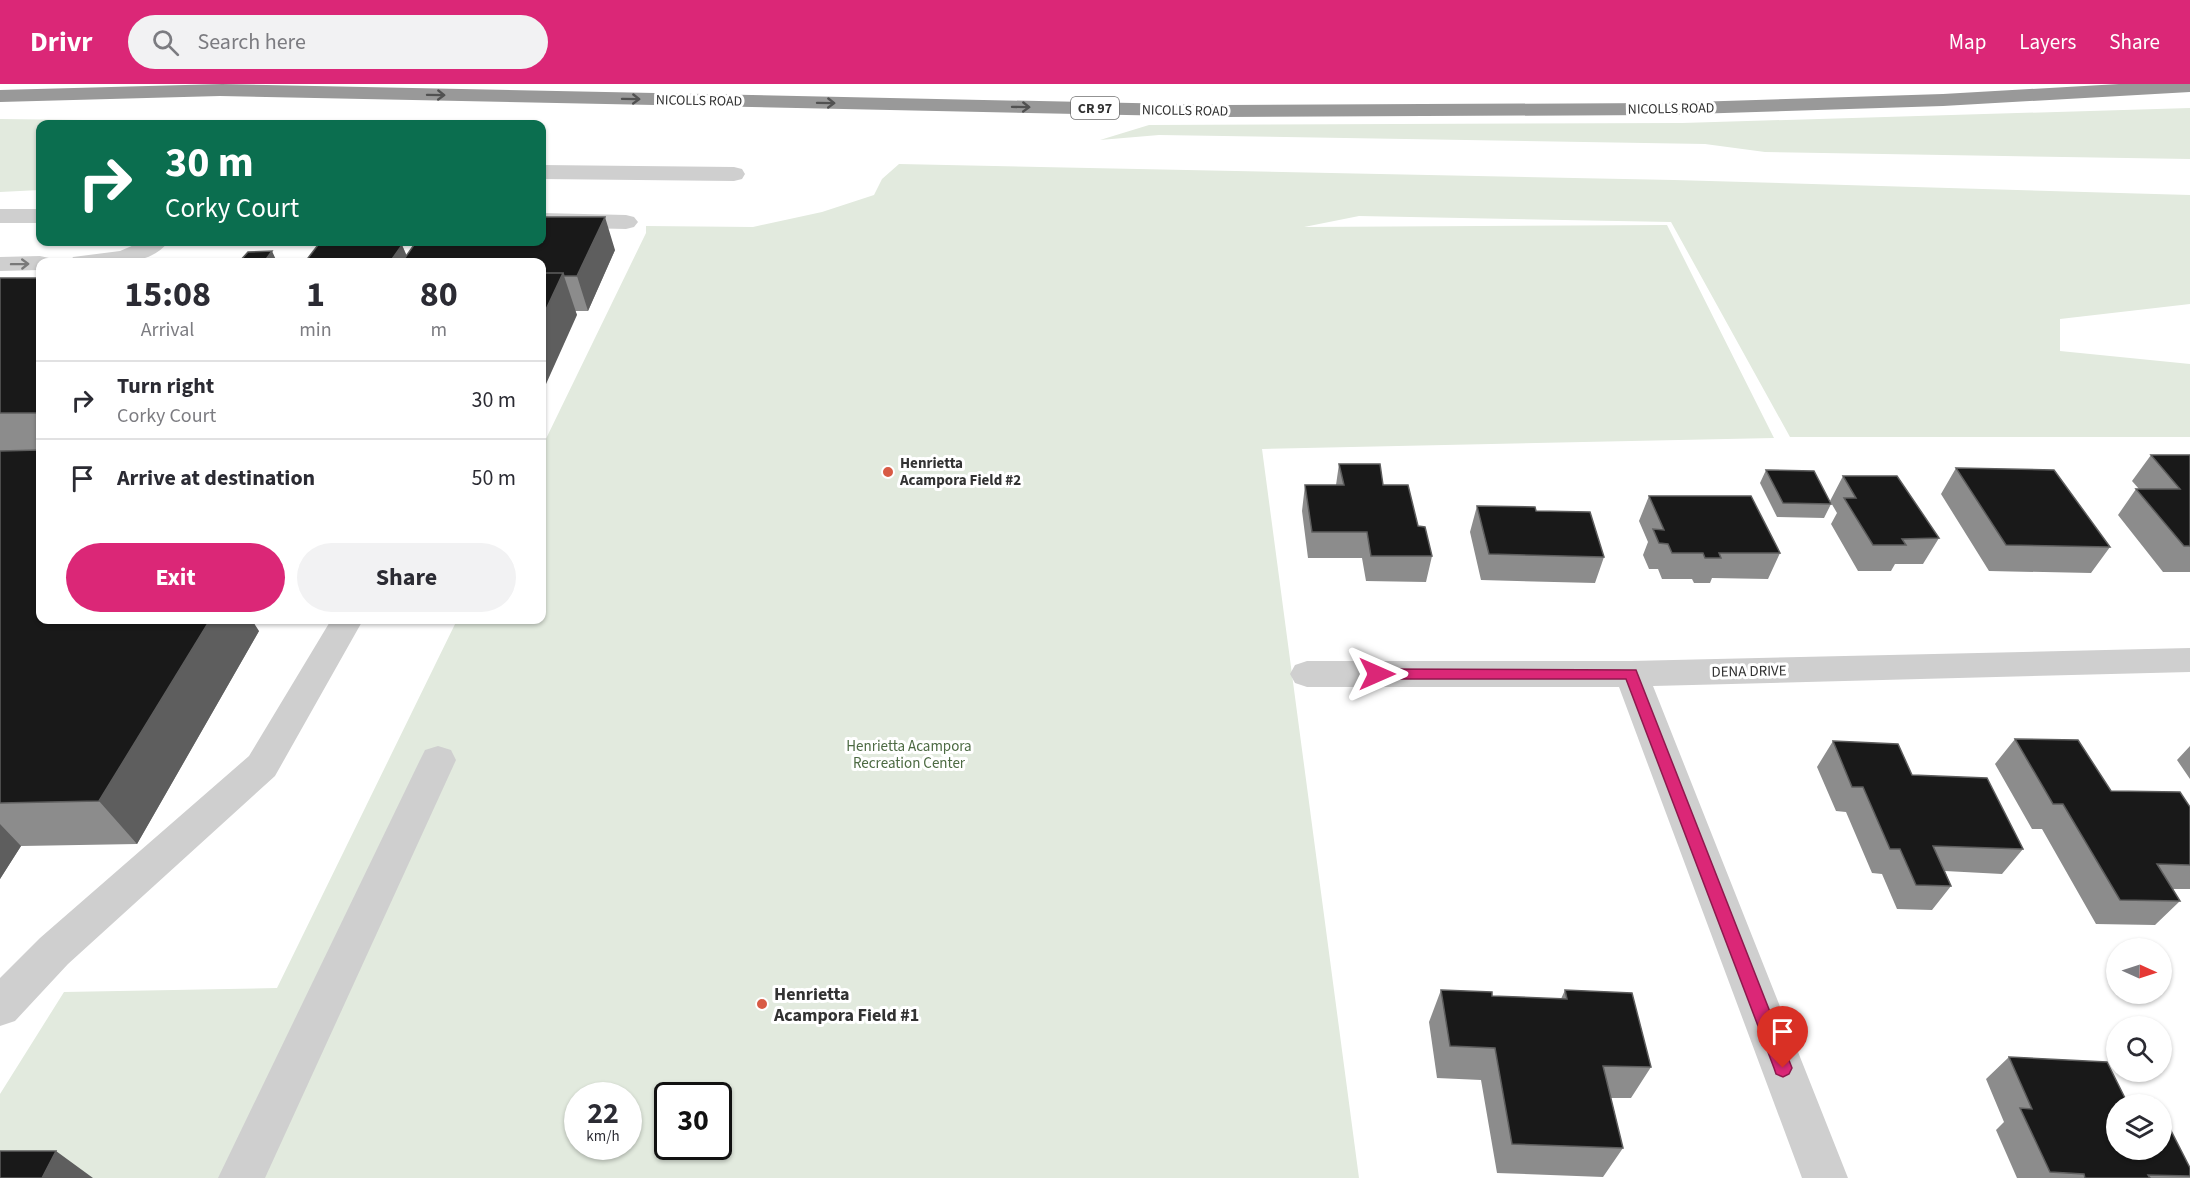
<!DOCTYPE html>
<html lang="en">
<head>
<meta charset="utf-8">
<style>
	:root { --surface:#fff; --page:#f2f2f3; --text:#2b2b33; --muted:#7c7c81; --line:#e1e1e2; --accent:#db2777 }
	body { margin:0; font-family:"Source Sans 3",sans-serif; background:var(--page); color:var(--text); height:100vh; display:flex; flex-direction:column; font-size:22px; white-space:nowrap }
	* { box-sizing:border-box; margin:0 }
	p { font-size:20px; color:var(--muted) }
	.icon { flex:none; width:33px; height:33px; fill:none; stroke:currentColor; stroke-width:2; stroke-linecap:round; stroke-linejoin:round }
	.map { position:relative; flex:1; overflow:hidden }
	.sheet { position:absolute; left:36px; top:174px; width:510px; height:366px; display:flex; flex-direction:column; background:var(--surface); border-radius:12px; box-shadow:0 2px 4px #0004 }
	.sheet>* { flex:none }
	.guide { position:absolute; left:36px; top:36px; width:510px; height:126px; border-radius:12px; box-shadow:0 2px 4px #0004; background:#0b6e4f; color:#fff; overflow:hidden }
	.needle { width:39px; rotate:93deg }
	.tools { position:absolute; left:2106px; top:854px; display:grid; gap:12px }
	.tools a { display:grid; place-items:center; width:66px; height:66px; border-radius:50%; background:var(--surface); box-shadow:0 2px 4px #0004; font-size:30px }
	.speed { position:absolute; left:564px; top:998px; display:flex; gap:12px; font-size:30px; font-weight:700; text-align:center }
	.speed>* { display:grid; place-content:center; width:78px; height:78px; border-radius:50%; background:var(--surface); box-shadow:0 2px 4px #0004; line-height:1 }
	.speed small { font-size:15px; font-weight:400 }
	.speed .limit { border:3px solid #111; border-radius:9px; background:#fff; color:#111 }
	.pin { position:absolute; display:grid; place-items:center; width:51px; height:51px; color:#fff; margin:-62px -26px; border-radius:50% 50% 50% 0; rotate:-45deg; box-shadow:0 0 6px #0007 }
	.pin .icon { rotate:45deg }
	.me { position:absolute; width:66px; margin:-33px; rotate:90deg; stroke-linejoin:round; filter:drop-shadow(0 0 4px #0008) }
	.turn { display:flex; align-items:center; gap:21px; height:126px; padding:0 30px; font-size:27px }
	.turn .icon { width:78px; height:78px; stroke-width:2.5 }
	.turn b { display:block; font-size:42px; line-height:51px }
	.eta { display:flex; justify-content:space-evenly; align-items:center; height:102px; text-align:center }
	.eta b { font-size:36px; font-weight:700; line-height:42px }
	.primary-button { display:flex; gap:12px; margin-top:auto; padding:12px 30px }
	.primary-button a { flex:1; height:69px; border-radius:36px; background:var(--accent); color:#fff; font-size:24px; font-weight:700; line-height:69px; text-align:center }
	.primary-button a+a { background:var(--page); color:var(--text) }
	ul { padding:0; list-style:none }
	li { display:flex; align-items:center; gap:18px; height:78px; padding:0 30px; border-top:2px solid var(--line) }
	li div { flex:1 }
	li b { display:block; font-size:22px }
	li em { font-style:normal }
	header { display:flex; align-items:center; gap:36px; box-sizing:border-box; height:84px; padding:0 30px; background:var(--accent); color:#fff }
	header strong { font-size:28px }
	nav { display:flex; gap:33px; margin-inline-start:auto; font-size:21px }
	.search { width:420px; height:54px; background:var(--page); display:flex; align-items:center; gap:15px; box-sizing:border-box; padding:0 21px; border-radius:33px; color:var(--muted); font-size:22px }
	.map>svg:first-child { display:block }
	.green { fill:#e2eade; fill-rule:evenodd }
	.lines { fill:none; stroke-linecap:round; stroke-linejoin:round }
	.minor { fill:#cfcfcf; fill-rule:evenodd }
	.highway { fill:#999; fill-rule:evenodd }
	.wall { fill:#8c8c8c }
	.shaded-wall { fill:#5e5e5e }
	.building { fill:#191919; stroke:#5e5e5e; stroke-width:1.5 }
	.oneway { stroke:#515151 }
	.oneway2 { stroke:#797979 }
	.route { fill:#db2777; stroke:#8e194d; stroke-width:1.5 }
	.poi-dot { fill:#d85a44; stroke:#fff; stroke-width:2 }
	.labels { text-anchor:middle; stroke-width:6; stroke-linejoin:round; paint-order:stroke }
	.far-street-label { font-size:14px; fill:#323232; stroke:#fff }
	.shield { fill:#fff; stroke:#707070; stroke-width:1.5 }
	.shield-label { font-size:14px; font-weight:bold; fill:#323232 }
	.poi-label { font-size:15px; font-weight:bold; fill:#323232; stroke:#fff; text-anchor:start }
	.street-label { font-size:15px; fill:#323232; stroke:#fff }
	.park-label { font-size:15px; fill:#4c6a42; stroke:#fff }
	.near-poi-label { font-size:18px; font-weight:bold; fill:#323232; stroke:#fff; text-anchor:start }
</style>
</head>
<body>
<header>
<strong>Drivr</strong>
<div class="search"><svg class="icon" aria-label="search" viewBox="0 0 24 24"><circle cx="10" cy="10" r="6"/><path d="M15 15l6 6"/></svg>Search here</div>
<nav><a>Map</a><a>Layers</a><a>Share</a></nav>
</header>
<div class="map">
<svg width="2190" height="1094" viewBox="0 0 2190 1094">
	<rect width="100%" height="100%" fill="#fff"/>
	<path class="green" d="M2190,24V75L1765,68L1705,60L1159,51L1100,56L1149,41L1682,39Z
		M0,35L169,37L165,40H40V106L0,108Z
		M899,80L1674,96L2190,111V220L2060,235V267L2190,280V353H1790L1671,138L1359,132L1304,143L1667,141L1774,354L1262,365L1359,1094H0V1010L64,908L277,904L457,536H542V363L646,149V142L753,143L822,128L874,111L882,95ZM578,1011H628V1062H578ZM668,1011H718V1062H668Z"/>
	<g class="lines">
		<path class="minor" d="M542,81L734,83L742,85L745,90L742,95L734,97L542,95Z
			M0,125H40V139H0Z
			M542,129L626,131L634,133L638,138L634,143L626,145L542,143Z
			M141,158H168C150,184 98,181 70,178L73,173L120,167Z
			M372,158H397L377,178H350L353,173Z
			M40,172L49,174L52,178H40V186L0,187V173Z
			M331,536H363L275,692L68,880L15,937L0,942V894L40,854L249,672Z
			M2190,564V588L1653,602L1848,1094H1802L1619,603H1307L1295,599L1290,590L1295,581L1307,577H1631Z
			M438,662L451,666L456,676L265,1094H218L420,676L425,666Z"/>
		<path class="highway" d="M222,0L1225,21L1660,19L1943,10L2119,0H2190V8L1943,22L1660,31L1225,33L220,12L0,18V6Z"/>
	</g>
	<path class="wall" d="M402,161L407,172L615,166L588,227H575L577,231L305,178Z
		M0,194H40V536L259,547L137,760L21,762L0,795Z
		M2151,371H2190V488H2163L2118,431L2136,405H2139L2132,397Z
		M1339,380L1383,401L1418,442L1432,472L1426,498L1366,497L1362,474H1308L1302,427L1305,401H1336Z
		M1956,384L2110,463L2091,489L1989,487L1941,410Z
		M1766,386L1831,420L1824,434L1777,433L1760,399Z
		M1843,392L1939,454L1923,480H1895L1891,487H1858L1831,440L1837,429L1830,417Z
		M1649,412L1780,469L1768,495L1712,494L1710,499H1694L1692,495H1662L1658,485H1649L1643,471L1648,458L1639,437Z
		M1477,422L1536,427L1604,473L1595,499L1481,496L1470,448Z
		M2015,655L2111,707L2190,723V805H2173L2180,817L2155,841L2096,840L2042,745H2032L1995,680Z
		M1833,657L1912,691L2023,765L2002,790L1945,787L1951,802L1932,826L1897,825L1882,790L1872,789L1846,728L1836,727L1817,683Z
		M2190,662V695L2177,676Z
		M1441,906L1492,912L1561,915L1565,906L1651,983L1631,1014H1611L1623,1064L1603,1093L1497,1089L1481,996L1437,994L1429,938Z
		M2009,973L2125,1014L2190,1084V1094H2017L1996,1046L2004,1038L1986,995Z"/>
	<path class="shaded-wall" d="M605,133L615,166L588,227L577,192Z
		M402,161L409,178H390Z
		M272,167L277,178H264Z
		M563,189L577,231L542,309V234Z
		M210,536H252L259,547L137,760L99,717Z
		M0,740L21,762L0,795Z
		M56,1067L93,1094H42Z"/>
	<path class="building" d="M542,133H605L577,192H564L563,189H542V178H402L416,158H542Z
		M318,161H402L390,178H305Z
		M272,167L264,178H239L248,168Z
		M542,189H563L542,234Z
		M0,194H40V329H0Z
		M40,366V536H210L99,717L0,719V367Z
		M2151,371H2190V462H2184L2136,405H2180Z
		M1339,380H1380L1383,401H1408L1418,442L1425,443L1432,472H1371L1367,448H1312L1305,401H1344Z
		M1956,384L2054,386L2110,463L2006,461Z
		M1766,386L1814,387L1831,420L1783,419Z
		M1843,392H1897L1939,454L1902,455L1906,461H1873L1844,414H1856Z
		M1649,412H1751L1780,469H1719L1721,474H1705L1703,469H1672L1668,460L1659,459L1653,445L1664,446Z
		M1477,422L1535,423L1536,427L1590,428L1604,473L1489,470Z
		M2015,655L2078,656L2111,707L2180,708L2190,723V781L2157,780L2180,817L2120,816L2063,720H2053Z
		M1833,657L1898,660L1912,691L1987,694L2023,765L1933,762L1951,802L1916,801L1900,765H1890L1863,703H1852Z
		M1441,906L1492,908V912L1567,915L1565,906L1632,909L1651,983L1603,982L1623,1064L1512,1060L1495,964L1450,962Z
		M2009,973L2107,978L2125,1014L2154,1015L2157,1020H2116V1065H2162V1029L2190,1084V1092L2148,1091L2150,1094H2085L2084,1090L2050,1088L2020,1024L2032,1025Z
		M0,1067H56L42,1094H0Z"/>
	<defs><path id="oneway-shaft" d="M-6 0H5M1.5-3L5.5 0L1.5 3" fill="none" stroke-width="1.6" stroke-linecap="round" stroke-linejoin="round" transform="scale(1.5)"/></defs>
	<g class="oneway">
		<use href="#oneway-shaft" transform="translate(436 11) rotate(1)"/>
		<use href="#oneway-shaft" transform="translate(631 15) rotate(1)"/>
		<use href="#oneway-shaft" transform="translate(826 19) rotate(1)"/>
		<use href="#oneway-shaft" transform="translate(1021 23) rotate(1)"/>
	</g>
	<use class="oneway2" href="#oneway-shaft" transform="translate(20 180) rotate(-1)"/>
	<path class="route" d="M1377,585L1636,586L1792,984L1789,990L1783,993L1776,990L1774,984L1626,595H1377L1370,590Z"/>
	<g class="poi-dot">
		<circle cx="888" cy="388" r="6"/>
		<circle cx="762" cy="920" r="6"/>
	</g>
	<g class="labels">
		<g class="far-street-label">
			<text transform="translate(699 16) rotate(1)" y="5">NICOLLS ROAD</text>
			<text transform="translate(1671 24) rotate(-1)" y="5">NICOLLS ROAD</text>
			<text transform="translate(1185 26) rotate(1)" y="5">NICOLLS ROAD</text>
		</g>
		<rect class="shield" x="1071" y="13" width="48" height="22" rx="4.5"/>
		<g class="shield-label">
			<text x="1095" y="29">CR 97</text>
		</g>
		<g class="poi-label">
			<text x="900" y="384">Henrietta<tspan x="900" dy="17">Acampora Field #2</tspan></text>
		</g>
		<g class="street-label">
			<text transform="translate(1749 587) rotate(-1)" y="5">DENA DRIVE</text>
		</g>
		<g class="park-label">
			<text x="909" y="667">Henrietta Acampora<tspan x="909" dy="17">Recreation Center</tspan></text>
		</g>
		<g class="near-poi-label">
			<text x="774" y="916">Henrietta<tspan x="774" dy="21">Acampora Field #1</tspan></text>
		</g>
	</g>
</svg>
<div class="tools">
<a><svg class="needle" viewBox="-14 -14 28 28"><path d="M0-13l5 13h-10z" fill="#e53935"/><path d="M0 13l5-13h-10z" fill="#7c7c81"/></svg></a>
<a><svg class="icon" aria-label="search" viewBox="0 0 24 24"><circle cx="10" cy="10" r="6"/><path d="M15 15l6 6"/></svg></a>
<a><svg class="icon" aria-label="layers" viewBox="0 0 24 24"><path d="M12 4l9 5-9 5-9-5zM3 14l9 5 9-5"/></svg></a>
</div>
<div class="speed"><div>22<small>km/h</small></div><div class="limit">30</div></div>
<div class="pin" style="left:1783px;top:984px;background:#d93025"><svg class="icon" aria-label="arrive" viewBox="0 0 24 24"><path d="M6 21V4h12l-3 4 3 4H6"/></svg></div>
<svg class="me" style="left:1377px;top:590px" viewBox="-20 -20 40 40"><path d="M0-17L14 15 0 8-14 15z" fill="#db2777" stroke="#fff" stroke-width="4"/></svg>
<div class="guide">
<div class="turn"><svg class="icon" aria-label="right" viewBox="0 0 24 24"><path d="M7 20v-9h11M14 6l5 5-5 5"/></svg><div><b>30 m</b>Corky Court</div></div>
</div>
<section class="sheet">
<div class="eta">
<div><b>15:08</b><p>Arrival</p></div>
<div><b>1</b><p>min</p></div>
<div><b>80</b><p>m</p></div>
</div>
<ul>
<li><svg class="icon" aria-label="right" viewBox="0 0 24 24"><path d="M7 20v-9h11M14 6l5 5-5 5"/></svg><div><b>Turn right</b><p>Corky Court</p></div><em>30 m</em></li>
<li><svg class="icon" aria-label="arrive" viewBox="0 0 24 24"><path d="M6 21V4h12l-3 4 3 4H6"/></svg><div><b>Arrive at destination</b></div><em>50 m</em></li>
</ul>
<div class="primary-button"><a>Exit</a><a>Share</a></div>
</section>
</div>
</body>
</html>
